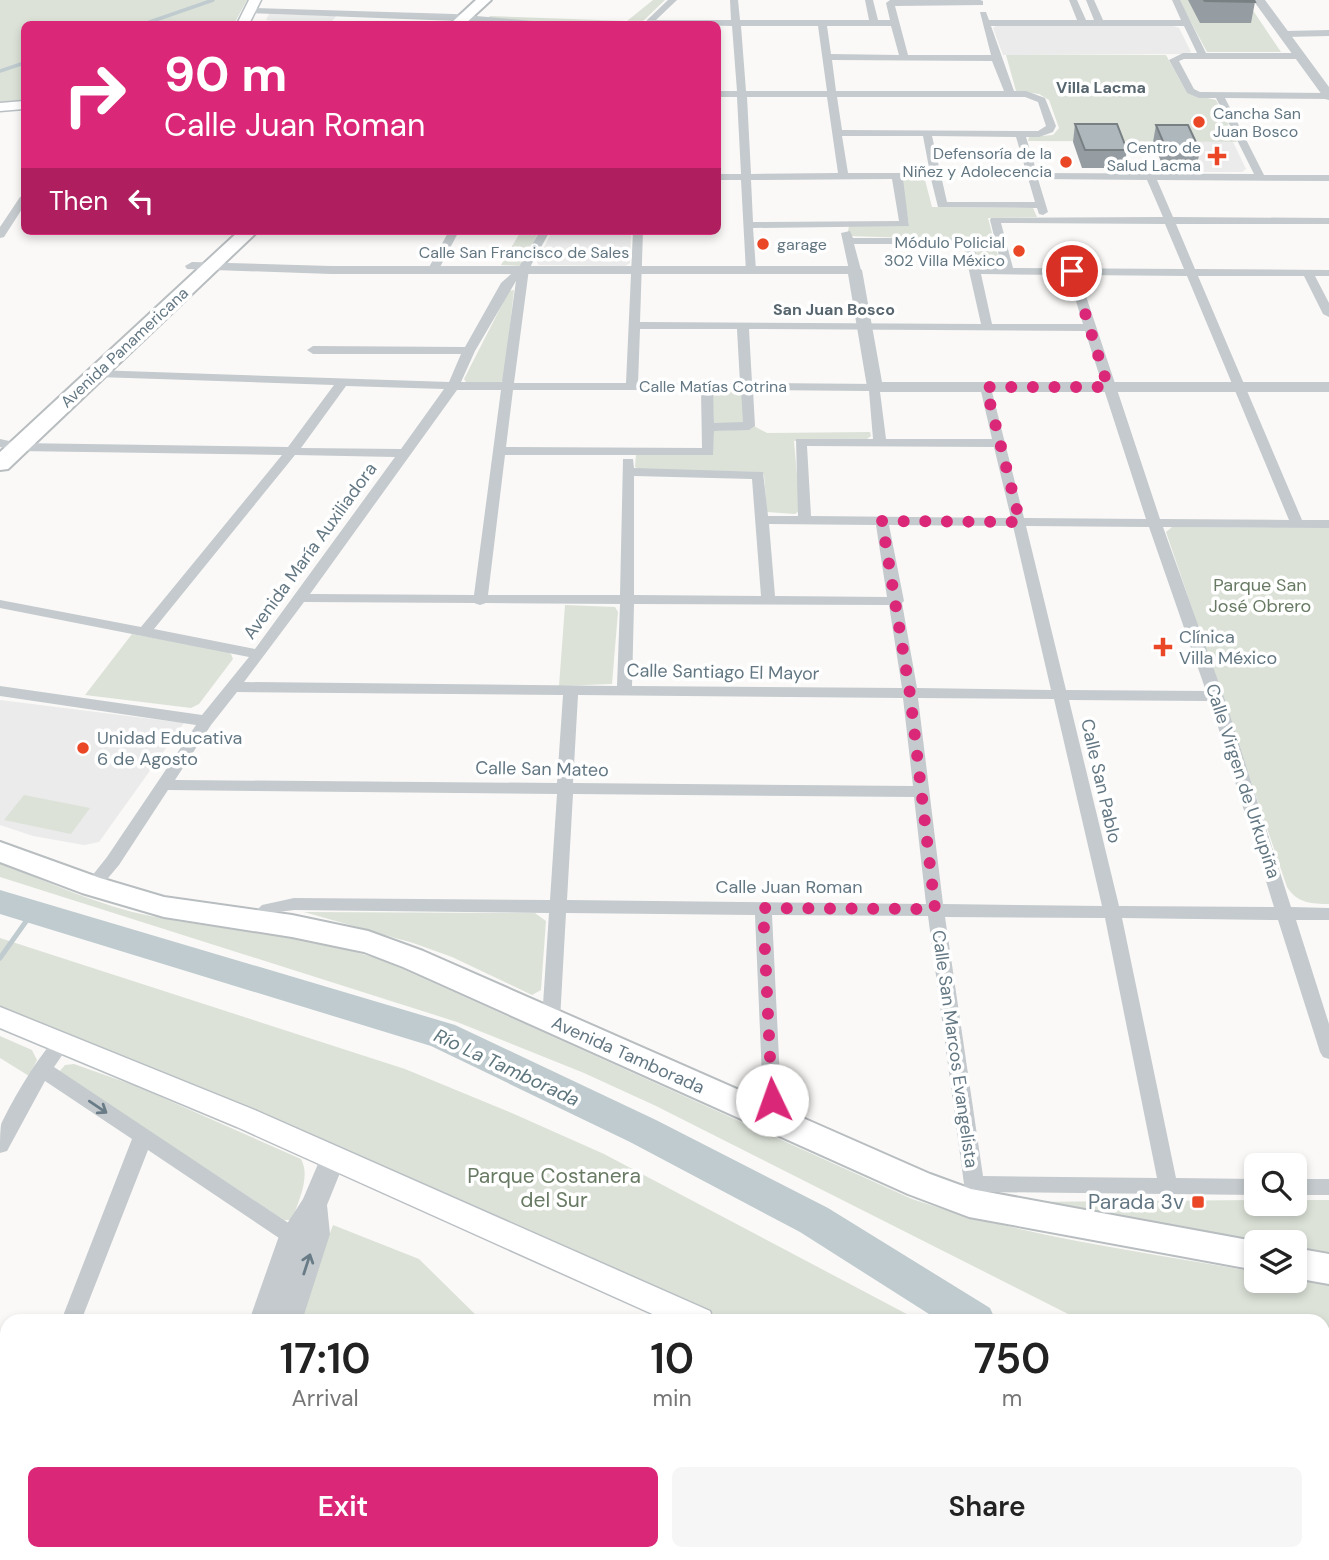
<!DOCTYPE html>
<html lang="en">
<head>
<meta charset="utf-8">
<style>
	:root { --surface:#fff; --page:#f6f6f6; --text:#222; --muted:#767676; --accent:#db2777 }
	body { margin:0; font-family:"DM Sans",sans-serif; background:var(--page); color:var(--text); height:100vh; display:flex; flex-direction:column; font-size:26px; white-space:nowrap }
	* { box-sizing:border-box; margin:0 }
	p { font-size:23px; color:var(--muted) }
	.icon { flex:none; width:38px; height:38px; fill:none; stroke:currentColor; stroke-width:2; stroke-linecap:round; stroke-linejoin:round }
	.map { position:relative; flex:1; overflow:hidden }
	.sheet { position:absolute; left:0px; top:1314px; width:1330px; height:247px; display:flex; flex-direction:column; background:var(--surface); border-radius:21px 21px 0 0; box-shadow:0 4px 10px #0003 }
	.sheet>* { flex:none }
	.top-card { position:absolute; left:21px; top:21px; width:700px; height:214px; border-radius:10px; box-shadow:0 4px 10px #0003; background:#db2777; color:#fff; overflow:hidden }
	.controls { position:absolute; left:1244px; top:1153px; display:grid; gap:14px }
	.controls a { display:grid; place-items:center; width:63px; height:63px; border-radius:10px; background:var(--surface); box-shadow:0 4px 10px #0003; font-size:35px }
	.pin { position:absolute; display:grid; place-items:center; width:60px; height:60px; color:#fff; margin:-30px; border:4px solid #fff; border-radius:50%; box-shadow:0 2px 7px #0007 }
	.me { position:absolute; width:77px; margin:-38px; rotate:357deg; stroke-linejoin:round; filter:drop-shadow(0 0 5px #0008) }
	.turn { display:flex; align-items:center; gap:24px; height:147px; padding:0 28px; font-size:32px }
	.turn .icon { width:91px; height:91px; stroke-width:2.5 }
	.turn b { display:block; font-size:49px; line-height:60px }
	.then { display:flex; align-items:center; height:66px; padding:0 28px; background:#0003; gap:14px; font-size:26px }
	.eta { display:flex; justify-content:space-evenly; align-items:center; height:119px; text-align:center }
	.eta b { font-size:42px; font-weight:600; line-height:49px }
	.cta { display:flex; gap:14px; margin-top:auto; padding:14px 28px }
	.cta a { flex:1; height:80px; border-radius:10px; background:var(--accent); color:#fff; font-size:28px; font-weight:600; line-height:80px; text-align:center }
	.cta a+a { background:var(--page); color:var(--text) }
	.map>svg:first-child { display:block }
	.built { fill:#eaebea }
	.green { fill:#dce2d8 }
	.lines { fill:none; stroke-linecap:round; stroke-linejoin:round }
	.stream-far1 { stroke:#bfcbcf; stroke-width:3.5 }
	.stream { stroke:#bfcbcf; stroke-width:5 }
	.river { fill:#bfcbcf; fill-rule:evenodd }
	.secondary-casing { stroke:#b9bfc3; stroke-width:3 }
	.primary-casing { stroke:#b8bdc0; stroke-width:4 }
	.minor { fill:#c4cacd; fill-rule:evenodd }
	.tertiary { fill:#c4cacd; fill-rule:evenodd }
	.secondary { fill:#fff; fill-rule:evenodd }
	.primary { fill:#fff; fill-rule:evenodd }
	.wall { fill:#959da2 }
	.building { fill:#adb7bc; stroke:#798084; stroke-width:2 }
	.oneway { stroke:#687b87 }
	.route { stroke:#db2777; stroke-width:12; stroke-dasharray:0 21.6 }
	.poi-dot { fill:#ea4727; stroke:#fff; stroke-width:2.5 }
	.labels { text-anchor:middle; stroke-width:7; stroke-linejoin:round; paint-order:stroke }
	.far-neighbourhood-label { font-size:16px; font-weight:bold; fill:#56656e; stroke:#fff }
	.far-poi-label { font-size:16px; fill:#637783; stroke:#fff; text-anchor:end }
	.far-street-label { font-size:16px; fill:#637783; stroke:#fff }
	.street-label { font-size:18px; fill:#637783; stroke:#fff }
	.park-label { font-size:18px; fill:#687a63; stroke:#fff }
	.poi-label { font-size:18px; fill:#637783; stroke:#fff; text-anchor:start }
	.water-label { font-size:19px; font-style:italic; fill:#5e767d; stroke:#fff }
	.near-park-label { font-size:21px; fill:#687a63; stroke:#fff }
	.near-poi-label { font-size:21px; fill:#637783; stroke:#fff; text-anchor:end }
</style>
</head>
<body>
<div class="map">
<svg width="1329" height="1560" viewBox="0 0 1329 1560">
	<rect width="100%" height="100%" fill="#faf9f7"/>
	<path class="built" d="M269,14L336,16L330,24H299L266,20Z
		M997,25H1171L1179,28L1191,52L1185,54L1003,55L993,28Z
		M1188,142H1233L1246,169L1242,172H1201Z
		M552,231H631L630,263L625,266L539,265L537,262Z
		M0,700L184,723L99,842L84,845L33,836L0,825Z"/>
	<path class="green" d="M0,0H247L234,24H24V102L0,104Z
		M653,0H665L640,24H564L487,19L490,16L627,21Z
		M1179,0H1246L1281,52H1207Z
		M1006,55H1166L1187,93L1216,100L1237,142L1028,141L1029,137L1053,135L1059,128L1049,100L1039,94L1016,91Z
		M904,179L925,180L932,207L1033,208L1037,217L988,218L1001,267L978,266L972,240L847,236L849,226L909,225L902,181Z
		M521,231H539L522,266L501,265Z
		M514,290L504,380L499,383L466,382L464,379L509,291Z
		M712,387L743,388L745,423H714Z
		M754,426L767,433L870,432L871,436L867,439L794,441L800,510L795,514L767,512L764,475L759,472L640,470L635,467L636,454H712L714,431L749,429Z
		M1172,527L1329,528V904C1311,904 1297,903 1287,887L1166,532Z
		M565,605L615,607L618,612L612,684L559,686Z
		M132,634L226,651L231,654L233,659L199,704L191,708L85,695Z
		M24,795L90,808L71,834L4,820Z
		M0,863C49,882 99,906 151,916C232,932 305,934 385,961L912,1199C1023,1237 1141,1251 1256,1272V1281H1295V1279L1329,1285V1415L1323,1413V1321H1082L656,1106L584,1073L457,1022L0,877Z
		M304,912L535,913L546,921L541,990L532,995L452,957L413,943Z
		M0,938L405,1069L514,1114L604,1154L920,1321H730L336,1147L0,1007Z
		M0,1036L32,1050L37,1060L29,1076L0,1058Z
		M74,1064L136,1086L301,1159C311,1177 298,1202 292,1220H284L59,1072L65,1065Z
		M1256,1200V1204H1295V1200H1329V1254L1295,1248V1242H1261L1020,1202Z
		M333,1225L419,1259L482,1321H297Z
		M1323,1494L1329,1496V1560H1275L1261,1554H1323Z
		M407,1554H725L739,1560H417Z"/>
	<g class="lines">
		<path class="stream-far1" d="M144,24L213,0
			M0,71L24,63"/>
		<path class="stream" d="M0,958L32,913"/>
		<path class="river" d="M0,890L455,1025L656,1120L828,1208L990,1308L996,1321H940L800,1232L630,1142L431,1046L0,914Z
			M1323,1447L1329,1449V1491L1323,1489Z"/>
		<defs>
			<path id="secondary" d="M249,0H261L249,24H237Z
				M24,101V109L0,111V103Z
				M0,1007L257,1111L710,1311L714,1321H668L237,1127L0,1028Z
				M1212,1554H1256L1259,1560H1215Z"/>
			<path id="primary" d="M476,0H491L465,24H450Z
				M239,231H258L8,469L0,470V452Z
				M0,842L100,878L164,897L292,915L368,931L423,951L930,1174L971,1189L1259,1242H1256V1270L969,1217L908,1194L403,967L364,952L292,937L164,917L82,893L0,862Z
				M1295,1248L1329,1254V1284L1295,1278Z"/>
		</defs>
		<use href="#secondary" class="secondary-casing"/>
		<use href="#primary" class="primary-casing"/>
		<path class="minor" d="M668,0H677L656,20H731L730,0H738L740,20H869L865,0H873L878,20H890L886,3L890,0H980L983,1V5L895,6L908,55H991L980,12H986L989,20H1077L1069,0H1077L1086,20H1094L1086,0H1094L1103,20H1181L1172,0H1180L1206,53H1300L1305,56L1300,59H1184L1179,61L1194,89L1200,92L1329,93V99L1225,98L1264,175H1329V181L1157,180L1173,217L1329,218V224H1176L1195,269L1329,270V276H1315L1329,303V317L1323,314L1304,276H1198L1302,520H1329V528L1163,527L1226,703L1291,907L1329,908V920H1296L1329,1024V1059L1323,1057L1320,1052L1278,920L1122,918L1176,1178L1256,1179V1195L982,1192L976,1209L969,1211L962,1209L959,1203L964,1184L928,916L772,915L781,1100L771,1120L764,1123L757,1120L755,1115L763,1100L755,915L566,913L560,1020L557,1025L551,1027L545,1025L542,1020L549,913L294,910L278,912L255,927L249,925L246,921L262,905L294,898L550,900L557,794L168,790L119,865L98,890H86L84,886L107,857L196,725L0,696V686L202,715L249,657L0,608V600L141,627L282,455L18,451L0,447V439L18,443L288,447L334,385L98,377L92,373L94,370L449,382L461,354H313L307,350L313,346L465,347L501,283L519,267L540,231H550L529,269L514,383H626L633,231H643L640,322L981,324L963,244H854L861,270L855,273L849,270L841,233L850,231L853,238H968L973,241L979,268H1002L990,220L991,218L1163,217L1147,180L1038,179L1048,212L1043,215L1039,214L1037,208L938,207L931,179H903L909,226L753,228L756,270L746,272L741,180H718V174H741L737,97H718V91H737L732,26L643,24ZM741,26H818L827,91H746ZM827,26H891L899,55L831,54ZM991,26H1184L1197,53H1183L1169,60L1187,93L1199,98H1216L1254,174L1037,173L1026,137H1039L1053,132L1056,126L1045,98L1026,91H1014ZM832,60L992,61L1004,91H836ZM747,97H827L838,173L751,174ZM837,97H1025L1038,102L1046,126L1038,131L842,130ZM842,136H923L930,173H848ZM932,136L1016,137L1035,202H947ZM892,179L899,221L753,222L751,180ZM1001,223L1165,224L1184,269L1013,268ZM981,274L1068,275L1083,324H992ZM1079,275L1187,276L1289,520L1160,519ZM516,281L502,382H461L475,351ZM640,329H737L740,383H638ZM749,329L1085,331L1146,519L1024,518L990,384H982L980,387L992,439H886L879,384L752,383ZM346,386L444,389L401,449L301,448ZM457,390H501L474,595L310,594ZM513,390H701L702,448L506,447ZM713,390H741L743,422L714,423ZM753,390L869,391L873,439H796L798,516H768L763,472L634,468L633,459H623L620,595H488L505,455H713L714,431L749,430L755,426ZM807,446L994,447L1011,518L811,516ZM295,455L395,457L255,649L154,629ZM634,476L752,479L761,596L634,595ZM769,524L876,525L887,597L775,596ZM889,525L1013,526L1051,690L917,688L902,603L904,601ZM1026,526L1149,527L1206,691L1066,690ZM304,602L474,603L480,605L486,603L620,604L617,686L244,682ZM634,604L889,605L902,688L632,686ZM237,692L563,695L557,783L175,780L211,725ZM578,695L903,698L913,786L573,783ZM918,698L1054,699L1102,906L943,904ZM1069,700L1210,701L1274,907L1119,906ZM573,794L914,797L926,904L567,900ZM945,917L1105,918L1157,1178L983,1176Z
			M250,8L454,14L533,21L537,24L247,13V9Z
			M1329,30V36L1285,37L1281,34L1285,31Z
			M24,196V206L4,237L0,238V227L20,197Z
			M449,231H459L438,271H430L428,269Z
			M63,1034L69,1036L72,1041L54,1067L299,1230L302,1236L299,1242L292,1245L285,1242L148,1150L81,1321H61L132,1139L45,1081L7,1151L0,1153C0,1144 0,1133 1,1125C8,1108 47,1039 63,1034Z
			M1295,1179H1329V1195H1295Z
			M7,1474V1511L0,1514V1477Z
			M359,1554H388L390,1560H361Z
			M771,1554H794L792,1560H769Z
			M994,1554H1016L1014,1560H992Z
			M1195,1554H1217V1560H1195Z"/>
		<path class="tertiary" d="M1253,0H1265L1329,87V100L1325,99Z
			M192,262L331,266H855L862,270L882,382H1329V392H875L867,387L848,274H331L187,269L185,266Z
			M333,1147L342,1150L346,1158L327,1205L330,1234L302,1321H249L279,1236L303,1199L324,1150Z
			M185,1554H215L213,1560H183Z"/>
		<use href="#secondary" class="secondary"/>
		<use href="#primary" class="primary"/>
	</g>
	<path class="wall" d="M1188,0H1254L1255,2L1251,23H1200Z
		M1075,124L1127,150L1124,168H1082L1073,142Z
		M1156,125L1200,151L1196,169H1164L1153,142Z"/>
	<path class="building" d="M1204,0H1254L1255,2L1205,1Z
		M1075,124H1117L1127,150H1085Z
		M1156,125H1188L1200,151H1167Z"/>
	<defs><path id="oneway-shaft" d="M-6 0H5M1.5-3L5.5 0L1.5 3" fill="none" stroke-width="1.6" stroke-linecap="round" stroke-linejoin="round" transform="scale(1.75)"/></defs>
	<g class="oneway">
		<use href="#oneway-shaft" transform="translate(98 1107) rotate(34)"/>
		<use href="#oneway-shaft" transform="translate(307 1264) rotate(-72)"/>
	</g>
	<g class="lines">
		<path class="route" d="M772,1100L763,908L935,909L910,694L882,521L1020,522L986,387H1108L1072,271"/>
	</g>
	<g class="poi-dot">
		<circle cx="1199" cy="122" r="7"/>
		<path d="M1213.5 145.5h7v7h7v7h-7v7h-7v-7h-7v-7h7z"/>
		<circle cx="1066" cy="162" r="7"/>
		<circle cx="763" cy="244" r="7"/>
		<circle cx="1019" cy="251" r="7"/>
		<path d="M1159.5 636.5h7v7h7v7h-7v7h-7v-7h-7v-7h7z"/>
		<circle cx="83" cy="748" r="7"/>
		<rect x="1191" y="1195" width="14" height="14" rx="3.5"/>
	</g>
	<g class="labels">
		<g class="far-neighbourhood-label">
			<text x="1101" y="93">Villa Lacma</text>
			<text x="834" y="315">San Juan Bosco</text>
		</g>
		<g class="far-poi-label">
			<text x="1213" y="119" text-anchor="start">Cancha San<tspan x="1213" dy="18">Juan Bosco</tspan></text>
			<text x="1201" y="153">Centro de<tspan x="1201" dy="18">Salud Lacma</tspan></text>
			<text x="1052" y="159">Defensoría de la<tspan x="1052" dy="18">Niñez y Adolecencia</tspan></text>
			<text x="1005" y="248">Módulo Policial<tspan x="1005" dy="18">302 Villa México</tspan></text>
			<text x="777" y="250" text-anchor="start">garage</text>
		</g>
		<g class="far-street-label">
			<text x="524" y="258">Calle San Francisco de Sales</text>
			<text transform="translate(124 347) rotate(-43)" y="6">Avenida Panamericana</text>
			<text x="713" y="392">Calle Matías Cotrina</text>
		</g>
		<g class="street-label">
			<text transform="translate(310 551) rotate(-54)" y="6">Avenida María Auxiliadora</text>
			<text transform="translate(723 672) rotate(1)" y="6">Calle Santiago El Mayor</text>
			<text transform="translate(542 769) rotate(1)" y="6">Calle San Mateo</text>
			<text transform="translate(1101 781) rotate(77)" y="6">Calle San Pablo</text>
			<text transform="translate(1243 781) rotate(72)" y="6">Calle Virgen de Urkupiña</text>
			<text x="789" y="893">Calle Juan Roman</text>
			<text transform="translate(955 1049) rotate(82)" y="6">Calle San Marcos Evangelista</text>
			<text transform="translate(628 1055) rotate(24)" y="6">Avenida Tamborada</text>
		</g>
		<g class="park-label">
			<text x="1260" y="591">Parque San<tspan x="1260" dy="21">José Obrero</tspan></text>
		</g>
		<g class="poi-label">
			<text x="1179" y="643">Clínica<tspan x="1179" dy="21">Villa México</tspan></text>
			<text x="97" y="744">Unidad Educativa<tspan x="97" dy="21">6 de Agosto</tspan></text>
		</g>
		<g class="water-label">
			<text transform="translate(507 1067) rotate(25)" y="7">Río La Tamborada</text>
		</g>
		<g class="near-park-label">
			<text x="554" y="1183">Parque Costanera<tspan x="554" dy="24">del Sur</tspan></text>
		</g>
		<g class="near-poi-label">
			<text x="1184" y="1209">Parada 3v</text>
		</g>
	</g>
</svg>
<div class="controls">
<a><svg class="icon" aria-label="search" viewBox="0 0 24 24"><circle cx="10" cy="10" r="6"/><path d="M15 15l6 6"/></svg></a>
<a><svg class="icon" aria-label="layers" viewBox="0 0 24 24"><path d="M12 4l9 5-9 5-9-5zM3 14l9 5 9-5"/></svg></a>
</div>
<div class="pin" style="left:1072px;top:271px;background:#d93025"><svg class="icon" aria-label="arrive" viewBox="0 0 24 24"><path d="M6 21V4h12l-3 4 3 4H6"/></svg></div>
<svg class="me" style="left:772px;top:1100px" viewBox="-20 -20 40 40"><circle r="19" fill="#fff"/><path d="M0-13L10 11 0 6-10 11z" fill="#db2777"/></svg>
<div class="top-card">
<div class="turn"><svg class="icon" aria-label="right" viewBox="0 0 24 24"><path d="M7 20v-9h11M14 6l5 5-5 5"/></svg><div><b>90 m</b>Calle Juan Roman</div></div>
<div class="then">Then<svg class="icon" aria-label="left" viewBox="0 0 24 24"><path d="M17 20v-9H6M10 6l-5 5 5 5"/></svg></div>
</div>
<section class="sheet">
<div class="eta">
<div><b>17:10</b><p>Arrival</p></div>
<div><b>10</b><p>min</p></div>
<div><b>750</b><p>m</p></div>
</div>
<div class="cta"><a>Exit</a><a>Share</a></div>
</section>
</div>
</body>
</html>
